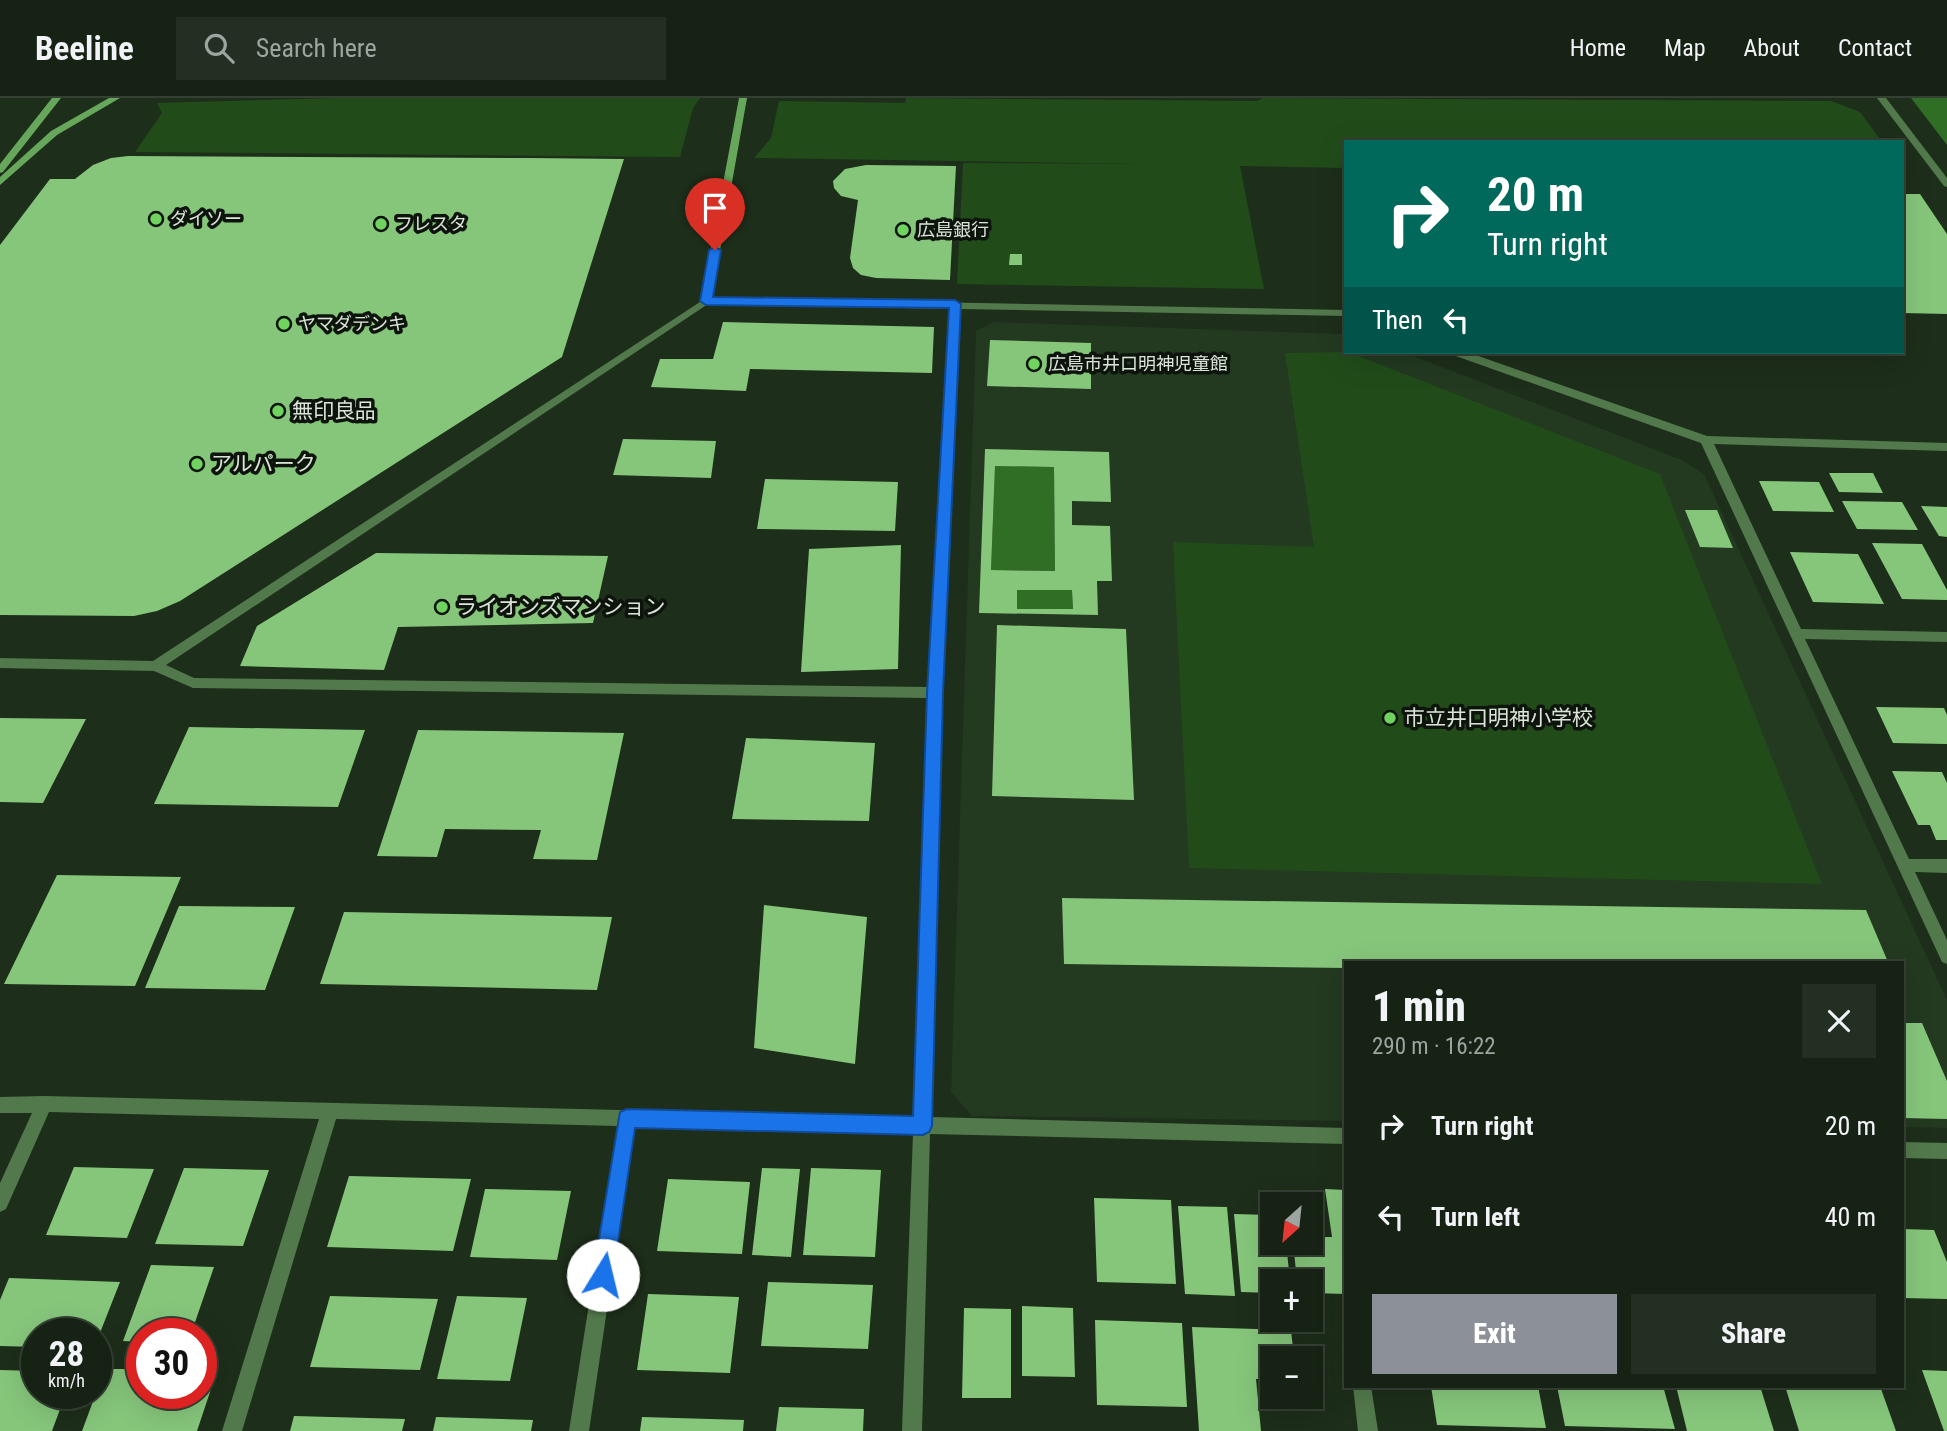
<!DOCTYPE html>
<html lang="en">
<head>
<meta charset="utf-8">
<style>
	:root { --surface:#162214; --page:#232f22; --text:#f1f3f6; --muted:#9ea4a0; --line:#353f34; --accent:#8c9099 }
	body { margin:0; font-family:"Roboto Condensed","Noto Sans JP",sans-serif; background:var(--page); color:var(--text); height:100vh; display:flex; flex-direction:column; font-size:26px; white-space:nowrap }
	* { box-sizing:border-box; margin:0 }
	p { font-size:23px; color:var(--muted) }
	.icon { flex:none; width:38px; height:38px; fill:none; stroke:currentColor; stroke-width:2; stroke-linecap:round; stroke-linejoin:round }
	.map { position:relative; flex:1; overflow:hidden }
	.details { position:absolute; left:1344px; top:863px; width:560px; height:427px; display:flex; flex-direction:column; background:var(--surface); border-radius:0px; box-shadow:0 7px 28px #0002,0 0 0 2px var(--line) }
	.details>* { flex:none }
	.guide { position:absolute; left:1344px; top:42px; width:560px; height:214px; border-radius:0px; box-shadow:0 7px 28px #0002,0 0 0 2px var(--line); background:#00695c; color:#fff; overflow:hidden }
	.needle { width:46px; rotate:207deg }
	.buttons { position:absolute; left:1260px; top:1094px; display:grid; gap:14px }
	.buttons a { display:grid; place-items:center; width:63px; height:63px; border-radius:0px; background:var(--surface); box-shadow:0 7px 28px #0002,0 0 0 2px var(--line); font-size:35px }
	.speed { position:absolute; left:21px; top:1220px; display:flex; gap:14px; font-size:35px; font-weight:700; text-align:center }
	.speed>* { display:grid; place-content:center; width:91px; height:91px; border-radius:50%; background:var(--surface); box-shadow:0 7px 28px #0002,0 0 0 2px var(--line); line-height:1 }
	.speed small { font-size:18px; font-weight:400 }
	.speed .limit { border:10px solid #d22; background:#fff; color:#111 }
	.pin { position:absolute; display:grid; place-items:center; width:60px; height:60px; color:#fff; margin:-72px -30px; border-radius:50% 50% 50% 0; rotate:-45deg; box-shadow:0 0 7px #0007 }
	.pin .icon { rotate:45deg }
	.me { position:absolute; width:77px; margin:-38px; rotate:9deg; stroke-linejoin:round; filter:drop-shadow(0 0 5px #0008) }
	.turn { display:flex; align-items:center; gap:24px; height:147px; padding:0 28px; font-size:32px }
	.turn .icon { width:91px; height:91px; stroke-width:2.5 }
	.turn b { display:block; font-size:49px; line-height:60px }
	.then { display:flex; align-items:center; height:66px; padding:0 28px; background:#0003; gap:14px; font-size:26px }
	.round { display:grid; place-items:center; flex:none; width:74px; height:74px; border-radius:0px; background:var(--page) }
	.summary { display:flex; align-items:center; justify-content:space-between; height:119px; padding:0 28px }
	h1 { font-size:42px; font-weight:800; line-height:52px }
	.primary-button { display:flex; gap:14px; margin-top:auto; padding:14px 28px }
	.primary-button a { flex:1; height:80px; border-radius:0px; background:var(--accent); color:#fff; font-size:28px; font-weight:800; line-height:80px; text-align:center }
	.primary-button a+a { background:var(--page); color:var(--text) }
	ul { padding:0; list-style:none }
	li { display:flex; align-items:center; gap:21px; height:91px; padding:0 28px }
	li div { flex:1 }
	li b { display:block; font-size:26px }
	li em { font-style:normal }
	header { display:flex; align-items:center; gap:42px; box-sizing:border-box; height:98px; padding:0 35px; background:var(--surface); border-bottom:2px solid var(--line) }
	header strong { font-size:33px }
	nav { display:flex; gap:38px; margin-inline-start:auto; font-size:24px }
	.search { width:490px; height:63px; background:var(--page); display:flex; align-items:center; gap:18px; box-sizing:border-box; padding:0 24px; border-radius:0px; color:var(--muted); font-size:26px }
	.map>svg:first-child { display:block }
	.built { fill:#233920 }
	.green { fill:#214c1a }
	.water { fill:#306d25 }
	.building { fill:#86c67b; fill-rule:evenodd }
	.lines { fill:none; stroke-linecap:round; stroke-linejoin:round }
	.lane { fill:#52794b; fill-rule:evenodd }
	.street { fill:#52794b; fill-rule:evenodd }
	.secondary { fill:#67a75c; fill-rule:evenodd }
	.route { fill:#1a73e8; stroke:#114b97; stroke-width:2 }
	.poi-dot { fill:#70d35f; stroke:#0c140b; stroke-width:2.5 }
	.labels { text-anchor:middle; stroke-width:7; stroke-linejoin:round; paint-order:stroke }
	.far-poi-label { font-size:18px; fill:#dae5d8; stroke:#0c140b; text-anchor:start }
	.poi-label { font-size:21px; fill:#dae5d8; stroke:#0c140b; text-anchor:start }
</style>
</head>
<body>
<header>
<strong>Beeline</strong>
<div class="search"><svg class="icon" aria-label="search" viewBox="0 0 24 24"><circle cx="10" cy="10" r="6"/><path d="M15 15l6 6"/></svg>Search here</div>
<nav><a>Home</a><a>Map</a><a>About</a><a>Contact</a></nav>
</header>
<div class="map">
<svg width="1947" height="1333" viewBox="0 0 1947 1333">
	<rect width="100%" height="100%" fill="#1d2e1a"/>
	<path class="built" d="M994,224L1345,236L1346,254H1403L1682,362L1704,376L1947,902V1030L1902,1029V864H1346V1023L972,1018L951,994L976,233Z"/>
	<path class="green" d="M336,0H700L693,10L680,59L135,54L162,15L157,5Z
		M906,0L1257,3L1263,0L1831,3L1860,14L1882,44H1346V70L1240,68L1264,191L957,186L963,65L1149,66L754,60L771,40L779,3L905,5Z
		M1348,254L1660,376L1822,786L1189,770L1173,444L1314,449L1285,255Z"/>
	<path class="water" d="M1911,0H1947V47Z
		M995,368L1054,369L1055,473L991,472Z
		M1017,492H1072L1073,511H1017Z"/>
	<path class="building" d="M128,58L528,60L624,61L562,259L180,503L157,513L134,518L0,517V147L50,81H75L93,67L111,60Z
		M866,67L956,68L950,182L876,180L861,177L853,170L850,160L858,102L841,98L834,90L833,83L845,71Z
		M1902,96H1920L1947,136V216L1902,215Z
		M1010,156H1022V167H1009Z
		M723,224L934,229L932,275L750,271L746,293L651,289L660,261H713Z
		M990,242L1091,245V291L987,288Z
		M623,341L716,343L711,380L613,377Z
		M985,351L1109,354L1111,404L1072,403V427L1110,428L1112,483H1097L1098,517L979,515ZM995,368L1054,369L1055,473L991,472ZM1017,492H1072L1073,511H1017Z
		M1829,375H1873L1883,395L1839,394Z
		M765,381L898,384L895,433L757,431Z
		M1759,383L1819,384L1834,414L1773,413Z
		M1842,403L1902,404L1918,432L1857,431Z
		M1921,408L1947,409V439L1939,438Z
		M1685,412H1717L1733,450L1700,449Z
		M1872,445L1922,446L1947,492V502L1902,501Z
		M901,447L898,571L801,574L809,451Z
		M1790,454L1858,456L1884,506L1813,504Z
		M376,455L608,458L593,525L398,529L384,572L240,568L257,528Z
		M997,527L1126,531L1134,702L992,698Z
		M1876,609L1944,610L1947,617V646L1893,645Z
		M0,620L86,621L43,705L0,704Z
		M189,629L365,632L338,709L154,706Z
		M418,632L624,635L597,762L533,761L541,732L445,731L437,759L377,758Z
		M746,640L875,645L869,723L732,721Z
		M1892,673L1942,674L1947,685V742H1936L1930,727H1918Z
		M57,777L181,779L135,888L4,886Z
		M1062,800L1866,812L1888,864H1346V870L1064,866Z
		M764,807L867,819L855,966L754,950Z
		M179,808L295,809L265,892L145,890Z
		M344,814L612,819L597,892L320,886Z
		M1902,925H1922L1947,983V1021L1902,1020Z
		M74,1069L154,1071L127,1140L46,1137Z
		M184,1070L269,1072L243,1148L155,1146Z
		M762,1070L800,1071L791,1159L752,1157Z
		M811,1070L881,1072L875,1159L803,1157Z
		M349,1078L471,1081L453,1153L327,1149Z
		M668,1081L750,1084L742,1156L657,1153Z
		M485,1091L571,1093L557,1162L470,1159Z
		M1325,1091L1346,1092V1196L1311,1195V1183H1297L1293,1144H1311V1139H1332Z
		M1094,1100L1171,1102L1176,1186L1097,1184Z
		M1178,1108L1227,1109L1235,1198L1185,1196Z
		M1234,1116L1272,1117V1144H1286L1290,1183H1272V1195L1241,1194Z
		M1902,1131L1934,1132L1947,1164V1201L1902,1200Z
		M151,1167L214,1169L191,1236H142V1244L123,1243Z
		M9,1180L120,1184L96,1245V1236H37V1249L0,1248V1202Z
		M768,1184L873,1187L868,1251L761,1248Z
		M648,1196L739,1199L730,1275L637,1272Z
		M330,1198L438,1201L420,1272L310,1269Z
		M457,1198L527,1200L510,1283L437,1281Z
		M1022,1208L1073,1210L1075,1279L1022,1278Z
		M964,1210L1011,1211V1300H962Z
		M1095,1222L1182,1225L1187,1309L1097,1307Z
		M1192,1229L1291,1232L1294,1260H1272V1281H1256L1261,1333H1199Z
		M105,1271H142V1295H201V1273H217L197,1333H82Z
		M0,1272L37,1273V1295H66L52,1333H0Z
		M1922,1272L1947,1273V1333H1944Z
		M1431,1288H1538L1546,1330L1437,1327Z
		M1557,1288H1663L1675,1331L1565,1328Z
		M1676,1288H1760L1774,1333H1687Z
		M1785,1288H1880L1896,1333H1799Z
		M779,1309L864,1311L863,1333H776Z
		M294,1318L405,1321L402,1333H290Z
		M436,1319L533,1322L531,1333H433Z
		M642,1319L744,1322L743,1333H640Z"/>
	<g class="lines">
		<path class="lane" d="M1353,1288H1371L1378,1333H1358Z"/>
		<path class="street" d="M1877,0H1886L1947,80V89L1944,88Z
			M706,200L1346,212V218L960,211L942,595L930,1019L1346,1030V1046L930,1036L922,1333H902L913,1036L634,1029L589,1333H569L617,1028L336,1021L242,1333H222L319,1021L49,1014L6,1111L0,1114V1085L32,1015H0V999L44,998L913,1019L928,600L193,590L154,573L0,570V560L153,563ZM708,206L949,211L929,589L194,580L166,567Z
			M1452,254H1467L1707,338L1947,345V353L1714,346L1801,531L1947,534V544L1805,541L1909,761H1947V775L1915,774L1947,842V866L1942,864L1701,345L1453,257Z
			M1902,1044L1947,1045V1061L1902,1060Z"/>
		<path class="secondary" d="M52,0H61L3,74L0,75V66Z
			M109,0H120L57,37L0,87V79L51,33Z
			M739,0H747L711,203L706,206L701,203Z"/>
	</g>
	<path class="route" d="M715,149L721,152L713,199L955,202L961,206L943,595L932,1028L929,1034L923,1037L635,1030L613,1177L610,1184L603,1187L596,1184L593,1177L620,1014L627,1011L913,1018L927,595L949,210L706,207L700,203L709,152Z"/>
	<g class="poi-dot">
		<circle cx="156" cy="121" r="7"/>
		<circle cx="381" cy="126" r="7"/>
		<circle cx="903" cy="132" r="7"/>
		<circle cx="284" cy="226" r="7"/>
		<circle cx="1034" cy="266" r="7"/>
		<circle cx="278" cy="313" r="7"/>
		<circle cx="197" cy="366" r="7"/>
		<circle cx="442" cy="509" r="7"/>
		<circle cx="1390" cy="620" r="7"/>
	</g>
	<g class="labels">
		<g class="far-poi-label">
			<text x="170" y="127">ダイソー</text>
			<text x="395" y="132">フレスタ</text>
			<text x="917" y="138">広島銀行</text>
			<text x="298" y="232">ヤマダデンキ</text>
			<text x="1048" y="272">広島市井口明神児童館</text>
		</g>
		<g class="poi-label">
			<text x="292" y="320">無印良品</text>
			<text x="211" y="373">アルパーク</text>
			<text x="456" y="516">ライオンズマンション</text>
			<text x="1404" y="627">市立井口明神小学校</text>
		</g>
	</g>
</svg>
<div class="buttons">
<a><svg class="needle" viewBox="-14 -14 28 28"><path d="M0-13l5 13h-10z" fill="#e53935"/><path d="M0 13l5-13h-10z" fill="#9ea4a0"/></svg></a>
<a>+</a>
<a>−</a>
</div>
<div class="speed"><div>28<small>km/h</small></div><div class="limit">30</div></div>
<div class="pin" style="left:715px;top:152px;background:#d93025"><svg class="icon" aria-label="arrive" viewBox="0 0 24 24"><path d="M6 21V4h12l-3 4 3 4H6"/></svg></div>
<svg class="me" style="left:603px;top:1177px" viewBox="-20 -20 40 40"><circle r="19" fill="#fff"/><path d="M0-13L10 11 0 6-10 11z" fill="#1a73e8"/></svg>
<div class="guide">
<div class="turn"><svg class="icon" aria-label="right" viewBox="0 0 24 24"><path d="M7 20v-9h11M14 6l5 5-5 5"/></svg><div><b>20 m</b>Turn right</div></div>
<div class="then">Then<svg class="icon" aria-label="left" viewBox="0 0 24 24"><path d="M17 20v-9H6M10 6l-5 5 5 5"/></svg></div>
</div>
<section class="details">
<div class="summary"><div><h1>1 min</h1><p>290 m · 16:22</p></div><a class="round"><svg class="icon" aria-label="close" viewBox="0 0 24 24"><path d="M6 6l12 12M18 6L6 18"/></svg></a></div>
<ul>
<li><svg class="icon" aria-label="right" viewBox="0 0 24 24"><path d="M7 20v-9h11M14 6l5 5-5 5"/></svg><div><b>Turn right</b></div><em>20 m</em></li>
<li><svg class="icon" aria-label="left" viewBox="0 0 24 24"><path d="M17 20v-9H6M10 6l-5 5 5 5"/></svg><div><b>Turn left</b></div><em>40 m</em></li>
</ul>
<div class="primary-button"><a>Exit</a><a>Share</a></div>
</section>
</div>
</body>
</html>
